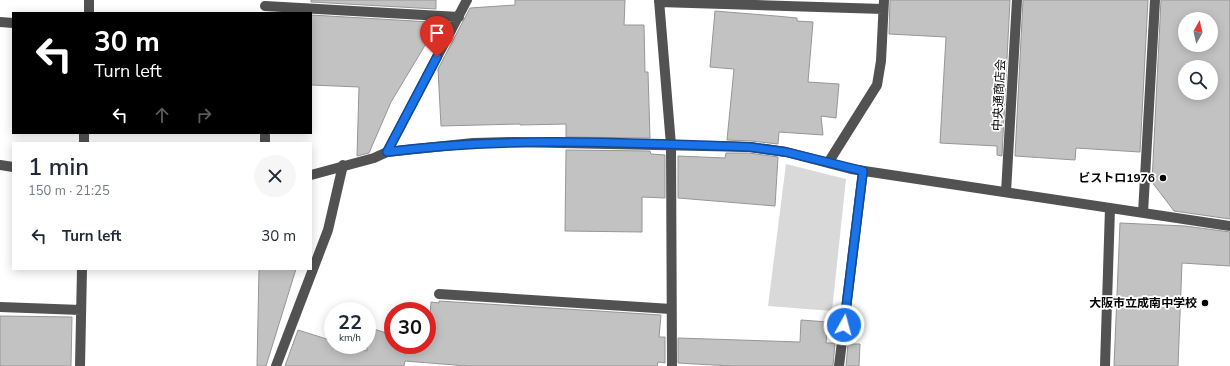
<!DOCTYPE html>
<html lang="en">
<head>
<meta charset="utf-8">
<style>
	:root { --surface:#fff; --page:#f6f6f7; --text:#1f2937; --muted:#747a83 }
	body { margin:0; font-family:"Nunito Sans","Noto Sans JP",sans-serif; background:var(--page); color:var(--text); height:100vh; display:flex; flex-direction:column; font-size:15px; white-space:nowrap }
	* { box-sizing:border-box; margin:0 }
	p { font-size:13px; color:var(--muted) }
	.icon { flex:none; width:22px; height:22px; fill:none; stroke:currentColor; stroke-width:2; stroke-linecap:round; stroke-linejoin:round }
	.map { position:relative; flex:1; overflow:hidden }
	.drawer { position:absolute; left:12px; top:142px; width:300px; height:128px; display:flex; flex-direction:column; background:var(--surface); border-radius:0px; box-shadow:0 2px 10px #0003 }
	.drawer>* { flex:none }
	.top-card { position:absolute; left:12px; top:12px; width:300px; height:122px; border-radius:0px; box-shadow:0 2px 10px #0003; background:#000; color:#fff; overflow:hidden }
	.needle { width:26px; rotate:8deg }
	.tools { position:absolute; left:1178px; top:12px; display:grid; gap:8px }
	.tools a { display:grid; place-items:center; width:40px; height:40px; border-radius:50%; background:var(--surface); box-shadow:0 2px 10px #0003; font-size:20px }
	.speed { position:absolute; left:324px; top:302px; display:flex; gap:8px; font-size:20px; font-weight:700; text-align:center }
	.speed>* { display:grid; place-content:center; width:52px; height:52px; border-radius:50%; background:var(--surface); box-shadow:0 2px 10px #0003; line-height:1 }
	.speed small { font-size:10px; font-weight:400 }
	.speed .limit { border:6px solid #d22; background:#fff; color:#111 }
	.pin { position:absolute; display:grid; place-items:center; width:34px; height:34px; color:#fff; margin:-41px -17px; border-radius:50% 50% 50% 0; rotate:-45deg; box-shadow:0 0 4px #0007 }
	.pin .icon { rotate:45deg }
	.me { position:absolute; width:44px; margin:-22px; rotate:7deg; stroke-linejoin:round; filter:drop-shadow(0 0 3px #0008) }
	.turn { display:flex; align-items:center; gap:14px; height:84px; padding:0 16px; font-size:18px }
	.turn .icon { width:52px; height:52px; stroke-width:2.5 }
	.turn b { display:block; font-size:28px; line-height:34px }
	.lanes { display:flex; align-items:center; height:38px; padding:0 16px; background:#0003; justify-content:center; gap:20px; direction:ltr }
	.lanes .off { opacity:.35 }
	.round { display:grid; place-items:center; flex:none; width:42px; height:42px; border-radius:21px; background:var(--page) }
	.summary { display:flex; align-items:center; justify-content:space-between; height:68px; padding:0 16px }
	h1 { font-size:24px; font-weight:600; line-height:30px }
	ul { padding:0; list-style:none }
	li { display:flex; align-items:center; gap:12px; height:52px; padding:0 16px }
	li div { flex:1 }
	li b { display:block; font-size:15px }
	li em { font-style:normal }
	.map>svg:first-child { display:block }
	.park { fill:#d9d9d9 }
	.building { fill:#c2c2c2; stroke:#969696; fill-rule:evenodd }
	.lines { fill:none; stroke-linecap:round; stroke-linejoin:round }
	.minor { stroke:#525252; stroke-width:10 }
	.route-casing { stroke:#114b97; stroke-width:10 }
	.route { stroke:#1a73e8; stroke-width:7 }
	.poi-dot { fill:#000; stroke:#fff; stroke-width:1.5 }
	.labels { text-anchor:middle; stroke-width:3.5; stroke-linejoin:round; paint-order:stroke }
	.street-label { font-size:12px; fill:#000; stroke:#fff }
	.poi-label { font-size:12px; font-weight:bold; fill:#000; stroke:#fff; text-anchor:end }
</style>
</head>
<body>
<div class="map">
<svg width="1230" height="366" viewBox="0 0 1230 366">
	<rect width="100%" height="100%" fill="#fff"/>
	<path class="park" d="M786,164L846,179L832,311L768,306Z"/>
	<path class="building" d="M311,0H436V9L311,2Z
		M515,0H625L624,25H644L645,72H648L650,138L566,137V124L520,125V124L441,126L438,69L470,8L515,5Z
		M890,0H1010L1002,156L997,155V146L940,143L946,37L889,34Z
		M1023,0H1148L1140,152L1076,148L1075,160L1015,156Z
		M1161,0H1230V219L1174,211L1152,182ZM1185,19H1211V45H1185ZM1185,67H1211V93H1185Z
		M715,11L776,16L797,18V21L813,22L808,82L839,84L836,118L821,116L823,135L779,132L778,144L751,141L727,140L734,69L710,67Z
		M311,15L448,23L437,44L436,27L391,102L369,153L357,156L359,87L311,85Z
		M566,150L650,151L651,154L665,155V198L642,197V232L565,231Z
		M726,153H749L778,157L775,206L678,198V156L725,158Z
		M1120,223L1185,226L1230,232V266L1182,263L1178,366H1114Z
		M259,269H296L266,366H257Z
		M439,301L661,315L659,337H665V363L658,362L657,366H467L405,361L404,366H285L298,330L333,341V345H346L367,351V327L393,335V345H427V329H429L431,302L439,303Z
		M0,316L72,317L71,366H0Z
		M801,320L828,322L826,343H835L833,366H731L678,363V338L800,342Z
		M848,344H860L859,366H846Z"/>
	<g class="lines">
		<path class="minor" d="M659,0L671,145L672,366
			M659,2L883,9
			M265,6L459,17
			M89,13V0
			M0,22L13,23
			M265,133V143
			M84,143V133
			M387,152L467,0
			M828,163L877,85L881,61L884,0
			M0,165L13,167
			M311,175L374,158L387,152L473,143L514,142L750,147L786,152L851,169L1230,226
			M1006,192L1017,0
			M1143,213L1155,0
			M439,294L671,309
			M0,307L81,310
			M80,366L82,269
			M276,366L328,230L343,165
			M839,366L863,171
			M1105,366L1110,208"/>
	</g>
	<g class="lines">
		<defs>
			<path id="route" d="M437,57L387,152C507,136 629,143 750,147L786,152L863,171L844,325"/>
		</defs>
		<use href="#route" class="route-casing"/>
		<use href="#route" class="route"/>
	</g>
	<g class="poi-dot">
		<circle cx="1163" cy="178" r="4"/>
		<circle cx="1205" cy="303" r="4"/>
	</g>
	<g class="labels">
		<g class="street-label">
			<text transform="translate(999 95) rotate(-87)" y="4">中央通商店会</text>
		</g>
		<g class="poi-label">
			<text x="1155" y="182">ビストロ1976</text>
			<text x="1197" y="307">大阪市立成南中学校</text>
		</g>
	</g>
</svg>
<div class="tools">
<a><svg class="needle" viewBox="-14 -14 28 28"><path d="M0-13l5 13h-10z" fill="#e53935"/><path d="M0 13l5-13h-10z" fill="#747a83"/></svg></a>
<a><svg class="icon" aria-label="search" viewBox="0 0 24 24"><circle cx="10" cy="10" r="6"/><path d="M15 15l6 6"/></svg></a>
</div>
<div class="speed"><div>22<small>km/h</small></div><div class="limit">30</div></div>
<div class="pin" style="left:437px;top:57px;background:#d93025"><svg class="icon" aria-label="arrive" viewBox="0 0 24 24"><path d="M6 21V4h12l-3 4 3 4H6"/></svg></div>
<svg class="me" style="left:844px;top:325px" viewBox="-20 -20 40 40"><circle r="17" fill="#1a73e8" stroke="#fff" stroke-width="3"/><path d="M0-11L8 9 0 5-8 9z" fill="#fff"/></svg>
<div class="top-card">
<div class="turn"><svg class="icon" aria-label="left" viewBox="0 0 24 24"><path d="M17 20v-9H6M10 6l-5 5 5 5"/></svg><div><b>30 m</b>Turn left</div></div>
<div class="lanes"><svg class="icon" aria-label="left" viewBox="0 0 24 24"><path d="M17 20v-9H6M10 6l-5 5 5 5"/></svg><svg class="icon off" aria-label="ahead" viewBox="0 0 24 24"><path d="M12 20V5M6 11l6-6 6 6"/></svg><svg class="icon off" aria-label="right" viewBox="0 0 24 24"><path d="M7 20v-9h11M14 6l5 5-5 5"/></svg></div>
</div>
<section class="drawer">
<div class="summary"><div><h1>1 min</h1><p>150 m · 21:25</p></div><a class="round"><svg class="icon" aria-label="close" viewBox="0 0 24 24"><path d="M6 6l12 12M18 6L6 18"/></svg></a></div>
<ul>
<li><svg class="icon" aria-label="left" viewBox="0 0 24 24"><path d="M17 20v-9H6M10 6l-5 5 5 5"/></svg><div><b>Turn left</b></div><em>30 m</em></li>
</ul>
</section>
</div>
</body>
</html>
